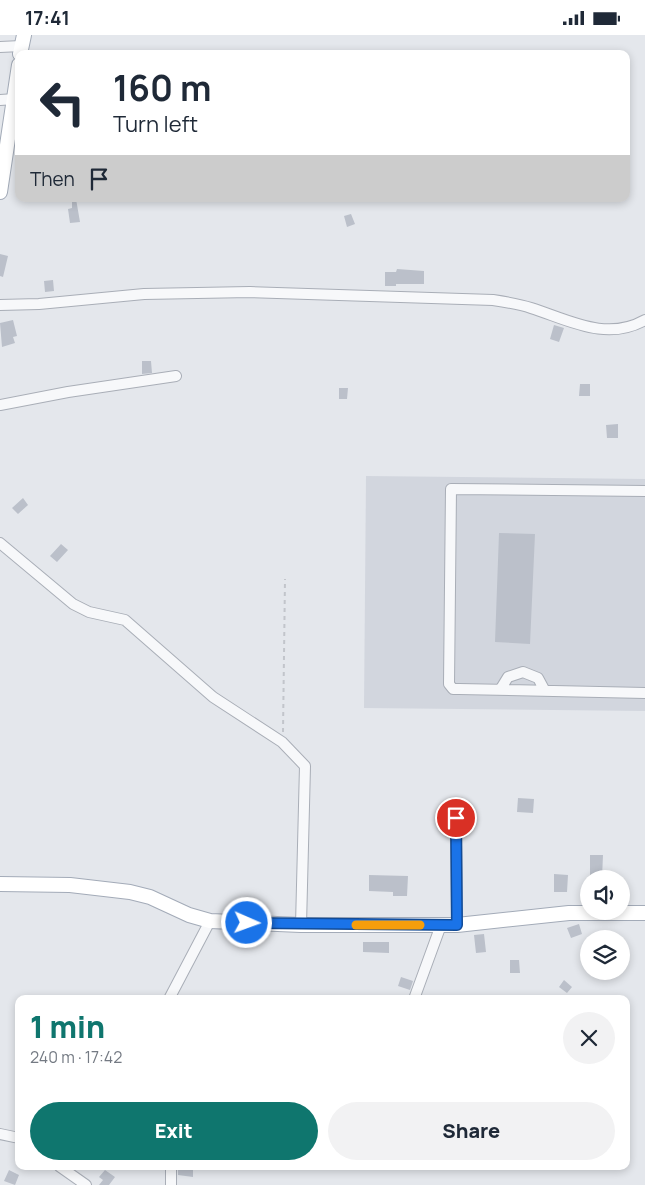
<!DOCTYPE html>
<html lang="en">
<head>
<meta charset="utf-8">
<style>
	:root { --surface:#fff; --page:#f2f2f3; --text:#1f2937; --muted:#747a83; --accent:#0f766e }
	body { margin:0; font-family:Manrope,sans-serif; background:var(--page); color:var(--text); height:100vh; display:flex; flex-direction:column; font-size:19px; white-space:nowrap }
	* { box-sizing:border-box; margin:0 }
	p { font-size:16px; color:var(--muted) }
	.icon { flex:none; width:28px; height:28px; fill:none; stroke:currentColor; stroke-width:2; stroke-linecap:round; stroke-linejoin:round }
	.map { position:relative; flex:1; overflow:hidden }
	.sheet { position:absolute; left:15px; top:960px; width:615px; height:175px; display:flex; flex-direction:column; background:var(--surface); border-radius:10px; box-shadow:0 2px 8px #0003 }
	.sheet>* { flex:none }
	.top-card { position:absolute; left:15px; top:15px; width:615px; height:152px; border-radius:10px; box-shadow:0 2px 8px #0003; background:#fff; color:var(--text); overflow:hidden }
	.buttons { position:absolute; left:580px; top:835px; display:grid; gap:10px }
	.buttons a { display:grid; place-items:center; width:50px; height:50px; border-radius:50%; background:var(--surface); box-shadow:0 2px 8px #0003; font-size:25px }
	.pin { position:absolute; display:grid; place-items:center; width:42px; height:42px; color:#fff; margin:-21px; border:2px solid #fff; border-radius:50%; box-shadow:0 1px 5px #0007 }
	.me { position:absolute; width:55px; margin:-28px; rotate:92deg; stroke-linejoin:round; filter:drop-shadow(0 0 4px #0008) }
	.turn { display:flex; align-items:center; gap:18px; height:105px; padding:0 15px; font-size:22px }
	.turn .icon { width:65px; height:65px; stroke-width:2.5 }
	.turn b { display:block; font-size:35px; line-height:42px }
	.then { display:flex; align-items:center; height:48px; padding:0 15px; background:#0003; gap:10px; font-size:19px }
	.round { display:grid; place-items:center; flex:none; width:52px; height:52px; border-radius:26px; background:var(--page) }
	.head { display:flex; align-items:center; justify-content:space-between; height:85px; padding:0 15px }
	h1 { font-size:30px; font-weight:800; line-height:38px; color:var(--accent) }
	.button { display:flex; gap:10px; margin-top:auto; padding:10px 15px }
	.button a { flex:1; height:58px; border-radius:30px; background:var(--accent); color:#fff; font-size:20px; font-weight:800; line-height:58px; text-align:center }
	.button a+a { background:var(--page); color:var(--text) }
	.status { display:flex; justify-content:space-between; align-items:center; height:35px; padding:0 25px; background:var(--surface); direction:ltr }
	.status svg { height:14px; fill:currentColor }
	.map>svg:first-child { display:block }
	.built { fill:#d2d6de }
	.building { fill:#bbc0ca }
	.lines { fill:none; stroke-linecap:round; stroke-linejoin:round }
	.minor-casing { stroke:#a9aeb7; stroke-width:12 }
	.major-casing { stroke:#a3abb8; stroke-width:16 }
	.path { stroke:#c2c5cb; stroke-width:2; stroke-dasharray:4 4; stroke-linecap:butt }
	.minor { stroke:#f7f8fa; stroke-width:10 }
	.major { stroke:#fff; stroke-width:14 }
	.route-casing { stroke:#114b97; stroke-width:12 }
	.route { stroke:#1a73e8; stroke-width:9 }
	.slow { stroke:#f59e0b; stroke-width:9 }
</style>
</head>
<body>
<div class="status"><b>17:41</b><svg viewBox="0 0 49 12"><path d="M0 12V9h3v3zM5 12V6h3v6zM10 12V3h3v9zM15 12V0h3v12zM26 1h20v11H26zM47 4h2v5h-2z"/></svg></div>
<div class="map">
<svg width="645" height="1150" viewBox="0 0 645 1150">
	<rect width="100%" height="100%" fill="#e4e7ec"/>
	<path class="built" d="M366,441L645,444V676L364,673Z"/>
	<path class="building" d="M72,164H76L80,187L70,188L68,174L72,173Z
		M351,179L355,189L347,192L344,181Z
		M0,219L8,221L3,242L0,241Z
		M397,234L424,236V249H396V251H385V237H396Z
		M53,245L54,256L45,257L44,246Z
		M13,285L17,301L13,302L15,308L2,312L0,288Z
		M554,290L564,293L559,307L550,304Z
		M142,326H151L152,338L142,339Z
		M580,349H590V361H579Z
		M339,353H348L347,364H339Z
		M618,389V403H607L606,390Z
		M23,463L28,470L18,479L12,473Z
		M499,498L535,499L530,609L495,607Z
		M61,509L68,515L57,527L50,521Z
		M518,763L534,764L533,778L517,777Z
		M590,820H603L602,843H590Z
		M554,839L568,840L567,857H554Z
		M369,840L408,841L407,861H393V857L369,856Z
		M579,889L582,899L571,903L567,893Z
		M484,899L486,917L476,918L474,900Z
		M363,907H389V918L363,917Z
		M510,925H519L520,938H510Z
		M401,942L413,946L410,955L398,951Z
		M564,945L572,952L567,958L559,952Z
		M178,1133L193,1134V1142L178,1140Z
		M9,1135L19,1140L15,1150L4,1146Z
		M105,1135L115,1142L109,1150H99L103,1145L99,1142Z"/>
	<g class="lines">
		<defs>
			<path id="minor" d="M0,12L21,11
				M0,65L15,64
				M0,270L39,269L144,259L250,257L493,265C506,267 519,269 531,273C569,285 606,307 645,285
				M0,370L68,357L176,341
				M645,456L451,454L449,649L453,654H459L645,658
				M0,508L73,569L89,577L125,585L213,662L282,707L305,731L301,890
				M500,655L508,642L523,637L538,643L545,656
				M456,783L457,890
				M169,964L210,886
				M414,964L441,890
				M0,1099L19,1103
				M59,1131L86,1150
				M171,1150V1131"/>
			<path id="major" d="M20,19L24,0
				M0,157L19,30
				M0,849L70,850L130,857L150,862L189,880L210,886L301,890H457L569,878H645"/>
		</defs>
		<use href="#minor" class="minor-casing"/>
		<use href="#major" class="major-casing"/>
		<path class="path" d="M283,697L285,544"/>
		<use href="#minor" class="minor"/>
		<use href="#major" class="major"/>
	</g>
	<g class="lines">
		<defs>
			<path id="route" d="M247,888L457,890L456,783"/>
		</defs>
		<use href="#route" class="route-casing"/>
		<use href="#route" class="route"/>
		<path class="slow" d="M356,890H420"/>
	</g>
</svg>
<div class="buttons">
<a><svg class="icon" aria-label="sound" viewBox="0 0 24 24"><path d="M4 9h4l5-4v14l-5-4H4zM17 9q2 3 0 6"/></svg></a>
<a><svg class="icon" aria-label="layers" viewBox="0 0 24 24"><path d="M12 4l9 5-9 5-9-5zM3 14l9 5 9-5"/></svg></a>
</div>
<div class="pin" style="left:456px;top:783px;background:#d93025"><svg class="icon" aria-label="arrive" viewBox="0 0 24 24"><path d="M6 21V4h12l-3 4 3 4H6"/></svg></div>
<svg class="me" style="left:247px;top:888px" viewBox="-20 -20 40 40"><circle r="17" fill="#1a73e8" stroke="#fff" stroke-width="3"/><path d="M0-11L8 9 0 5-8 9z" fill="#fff"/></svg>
<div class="top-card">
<div class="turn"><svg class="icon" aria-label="left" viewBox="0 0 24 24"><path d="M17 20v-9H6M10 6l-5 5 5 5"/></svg><div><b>160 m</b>Turn left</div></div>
<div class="then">Then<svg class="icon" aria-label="arrive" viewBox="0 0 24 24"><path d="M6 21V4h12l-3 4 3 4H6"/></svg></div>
</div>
<section class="sheet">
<div class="head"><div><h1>1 min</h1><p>240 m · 17:42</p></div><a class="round"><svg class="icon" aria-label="close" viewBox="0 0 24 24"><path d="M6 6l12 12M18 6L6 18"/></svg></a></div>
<div class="button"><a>Exit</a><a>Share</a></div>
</section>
</div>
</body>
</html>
